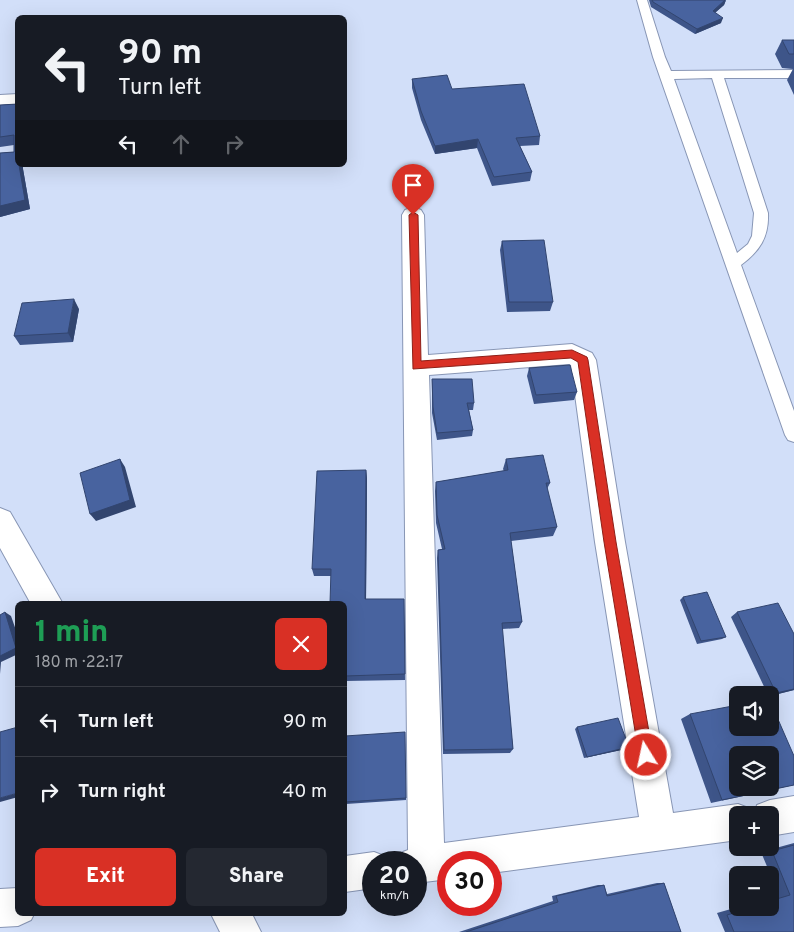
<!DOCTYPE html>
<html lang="en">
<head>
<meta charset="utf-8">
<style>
	:root { --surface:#171b24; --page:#242831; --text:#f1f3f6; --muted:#9ea1a6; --line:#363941; --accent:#d93025 }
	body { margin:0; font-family:Overpass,sans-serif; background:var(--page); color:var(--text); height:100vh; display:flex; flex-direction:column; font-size:19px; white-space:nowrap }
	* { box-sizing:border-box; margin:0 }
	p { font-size:16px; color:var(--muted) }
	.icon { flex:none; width:28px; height:28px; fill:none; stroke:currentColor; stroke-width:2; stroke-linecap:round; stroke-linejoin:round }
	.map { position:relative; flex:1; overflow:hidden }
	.details { position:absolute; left:15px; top:601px; width:332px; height:315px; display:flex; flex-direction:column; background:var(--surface); border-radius:8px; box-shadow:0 5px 20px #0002 }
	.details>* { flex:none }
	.top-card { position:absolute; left:15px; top:15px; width:332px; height:152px; border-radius:8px; box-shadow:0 5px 20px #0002; background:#171b24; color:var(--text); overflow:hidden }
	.controls { position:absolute; left:729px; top:686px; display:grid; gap:10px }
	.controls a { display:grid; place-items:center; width:50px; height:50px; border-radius:8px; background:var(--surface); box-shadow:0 5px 20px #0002; font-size:25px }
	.speed { position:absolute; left:362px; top:851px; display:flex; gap:10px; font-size:25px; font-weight:700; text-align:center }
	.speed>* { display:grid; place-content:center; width:65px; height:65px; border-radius:50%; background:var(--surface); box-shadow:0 5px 20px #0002; line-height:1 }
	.speed small { font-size:12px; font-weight:400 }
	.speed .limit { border:8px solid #d22; background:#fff; color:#111 }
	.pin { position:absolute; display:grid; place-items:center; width:42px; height:42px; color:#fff; margin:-51px -21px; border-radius:50% 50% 50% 0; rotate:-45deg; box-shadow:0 0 5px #0007 }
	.pin .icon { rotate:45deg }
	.me { position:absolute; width:55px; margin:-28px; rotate:350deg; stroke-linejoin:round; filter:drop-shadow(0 0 4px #0008) }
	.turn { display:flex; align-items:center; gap:18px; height:105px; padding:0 20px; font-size:22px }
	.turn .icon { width:65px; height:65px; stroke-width:2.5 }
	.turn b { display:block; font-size:35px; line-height:42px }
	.lanes { display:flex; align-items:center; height:48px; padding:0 20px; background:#0003; justify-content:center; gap:25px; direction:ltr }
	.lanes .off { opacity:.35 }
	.round { display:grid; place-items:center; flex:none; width:52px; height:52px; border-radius:8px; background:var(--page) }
	.headline { display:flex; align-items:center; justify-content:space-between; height:85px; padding:0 20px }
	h1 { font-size:30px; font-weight:800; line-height:38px; color:#1e9e55 }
	.button { display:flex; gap:10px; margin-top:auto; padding:10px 20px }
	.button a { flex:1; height:58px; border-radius:8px; background:var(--accent); color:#fff; font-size:20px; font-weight:800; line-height:58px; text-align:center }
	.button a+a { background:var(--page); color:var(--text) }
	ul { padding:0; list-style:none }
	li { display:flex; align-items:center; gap:15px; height:70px; padding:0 20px; border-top:1px solid var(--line) }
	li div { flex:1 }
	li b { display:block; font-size:19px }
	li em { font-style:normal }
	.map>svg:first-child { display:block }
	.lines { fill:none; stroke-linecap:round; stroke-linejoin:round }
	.service-casing { stroke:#8896b5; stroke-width:2 }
	.minor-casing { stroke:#8896b5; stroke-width:2 }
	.trunk-casing { stroke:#8896b5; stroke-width:2 }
	.service { fill:#fff; fill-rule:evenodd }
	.minor { fill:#fff; fill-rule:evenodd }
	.trunk { fill:#fff; fill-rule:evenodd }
	.wall { fill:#3e5589 }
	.shaded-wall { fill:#32456f }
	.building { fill:#48639f; stroke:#32456f; fill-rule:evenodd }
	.route { fill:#d93025; stroke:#8d1f18 }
</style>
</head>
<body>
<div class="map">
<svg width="794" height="932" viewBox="0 0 794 932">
	<rect width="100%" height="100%" fill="#d2dff9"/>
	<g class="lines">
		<defs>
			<path id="service" d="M637,0H647L665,57L671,71L794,70V78H724L768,213C769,237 760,251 741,265L794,411V442L788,440L785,435L653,57ZM712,78L754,213L752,236L748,244L737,253L674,79Z"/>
			<path id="minor" d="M18,94V106L0,107V95Z
				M413,207L421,210L424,215L428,355L572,344L592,353L596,360L625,542L673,813L738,804L751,809L753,815H738V840L491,873V862H449V879L416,883V862H399L403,852L408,850L402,215L405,210ZM569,364L571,365L595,542L639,817L444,843L429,375Z
				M794,796V832L770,836V815H754L757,805L770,800Z
				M374,852L387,857L389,862H374V888L345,892V856Z
				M18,888V914H34L31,920L18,926L0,927V889Z"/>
			<path id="trunk" d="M0,508L10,512L63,604H31L0,548Z
				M211,914H252L261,932H220Z"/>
		</defs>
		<use href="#service" class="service-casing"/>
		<use href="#minor" class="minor-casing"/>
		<use href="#trunk" class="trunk-casing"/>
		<use href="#service" class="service"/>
		<use href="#minor" class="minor"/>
		<use href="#trunk" class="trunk"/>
	</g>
	<path class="wall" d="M649,0H726L724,5L715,13L721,23L695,34L651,7Z
		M782,40H794V95L787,80L793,69L782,68L775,54Z
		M412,79L452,89L540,136L539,145L520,146L532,172L530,181L492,186L477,148L435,154L421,120L412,88Z
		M18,104V165H23V169L30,209L0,217V153L14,152V145L0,147V105Z
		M502,241L553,302L550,311L507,312L500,250Z
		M79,309L73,342L20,345L14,336Z
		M529,368L577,392L574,400L534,404L527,376Z
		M432,379L474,403L473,410H469L473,430L472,436L437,440L432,413Z
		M506,459L550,483L547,489L557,527L553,536L511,541L522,622L519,628L502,629L513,749L510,753L443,754L437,558L438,550L442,549L436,523L435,491L436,482L504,471L503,469Z
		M366,470L367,479L366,599H404L405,680L345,681V604L331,576H314L312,569Z
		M683,597L726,637L722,639L697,644L680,600Z
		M737,612L794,634V690L770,696V695H768L731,617Z
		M690,714L794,785L711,803L681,719Z
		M577,727L626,749L584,758L575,729Z
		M345,736L406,798V800L346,804L345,803Z
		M794,843V932H725L717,913L738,907L770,908V897L779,895L761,852Z
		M657,883H664L681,932H459L553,901L552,896L598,885H604L607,894Z"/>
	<path class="shaded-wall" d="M726,0L724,5L711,16L713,11Z
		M723,18L721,23L695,34L697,29Z
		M478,139L477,148L435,154V146Z
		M19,165H23V169L30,209L0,217V206Z
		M74,299L79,309L73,342L68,333Z
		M120,459L125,467L136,507L96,521L90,514Z
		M366,470L367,479L366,606L365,599Z
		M5,612L11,616L18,636V654L1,662L0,674V656Z
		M794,689V690L770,696L776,693Z
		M629,747L626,749L584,758L587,757Z
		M18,793V797L0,802V798Z"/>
	<path class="building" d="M652,0H725L713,11L723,18L697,29L653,2Z
		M782,40H794V54H789Z
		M447,75L452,89L524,84L540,136L516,138L532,172L494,177L478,139L435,146L421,111L412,79Z
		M18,104V165H19L25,200L0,206V153L14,152V135L0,137V105Z
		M544,240L553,302H509L502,241Z
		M74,299L68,333L14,336L22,303Z
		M570,365L577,392L536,395L529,368Z
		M432,379H472L474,403H467L473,430L437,433L433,407Z
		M543,455L550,483H546L557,527L510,533L522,622L502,623L513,749L444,750L438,550L445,549L437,515L436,482L508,470L506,459Z
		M120,459L130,500L90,514L80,473Z
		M366,470L365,599H404L405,674L345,676V604H330L331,569H312L317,471Z
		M707,592L726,637L701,641L683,597Z
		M778,603L794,634V689L776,693L737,612Z
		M5,612L16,648L0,656V615Z
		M770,701L794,756V785L722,800L690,714L738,705V728H770ZM738,755H770V788H738Z
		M618,718L629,747L587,757L577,727Z
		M18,727V793L0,798V732Z
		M405,732L406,798L345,802V736Z
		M794,845V932H734L727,915L750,908H770V901L790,895L772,851Z
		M664,883L681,932H466L558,902L556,896L604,885L607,896Z"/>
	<path class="route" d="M413,212L418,215L421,361L572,350L587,357L588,360L616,542L653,755L651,760L646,762L641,760L639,755L604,542L578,362L571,358L413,369L409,215Z"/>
</svg>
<div class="controls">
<a><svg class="icon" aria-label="sound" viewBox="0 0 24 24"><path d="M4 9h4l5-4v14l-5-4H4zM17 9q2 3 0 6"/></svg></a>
<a><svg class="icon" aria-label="layers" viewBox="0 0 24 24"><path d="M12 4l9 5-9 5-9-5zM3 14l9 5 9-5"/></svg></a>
<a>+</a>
<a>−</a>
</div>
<div class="speed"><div>20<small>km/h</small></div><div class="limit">30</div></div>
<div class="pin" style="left:413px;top:215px;background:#d93025"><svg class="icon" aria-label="arrive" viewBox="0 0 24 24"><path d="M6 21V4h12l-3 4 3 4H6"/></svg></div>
<svg class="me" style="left:646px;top:755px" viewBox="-20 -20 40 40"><circle r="17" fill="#d93025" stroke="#fff" stroke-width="3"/><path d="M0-11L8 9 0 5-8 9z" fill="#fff"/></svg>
<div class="top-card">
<div class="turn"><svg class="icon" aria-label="left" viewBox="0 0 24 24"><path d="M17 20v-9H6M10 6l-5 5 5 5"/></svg><div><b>90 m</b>Turn left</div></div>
<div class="lanes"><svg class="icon" aria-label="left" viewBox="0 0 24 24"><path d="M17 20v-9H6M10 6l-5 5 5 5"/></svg><svg class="icon off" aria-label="ahead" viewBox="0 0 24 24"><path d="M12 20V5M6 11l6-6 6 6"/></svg><svg class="icon off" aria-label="right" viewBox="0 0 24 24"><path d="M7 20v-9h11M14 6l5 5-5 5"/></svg></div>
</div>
<section class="details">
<div class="headline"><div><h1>1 min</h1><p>180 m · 22:17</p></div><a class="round" style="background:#d93025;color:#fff"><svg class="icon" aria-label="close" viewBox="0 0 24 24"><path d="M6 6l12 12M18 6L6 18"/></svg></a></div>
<ul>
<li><svg class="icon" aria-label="left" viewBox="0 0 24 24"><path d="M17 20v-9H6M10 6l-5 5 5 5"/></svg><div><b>Turn left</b></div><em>90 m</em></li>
<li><svg class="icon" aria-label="right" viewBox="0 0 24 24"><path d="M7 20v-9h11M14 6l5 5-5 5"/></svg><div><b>Turn right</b></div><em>40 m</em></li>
</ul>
<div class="button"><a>Exit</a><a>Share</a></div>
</section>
</div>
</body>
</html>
